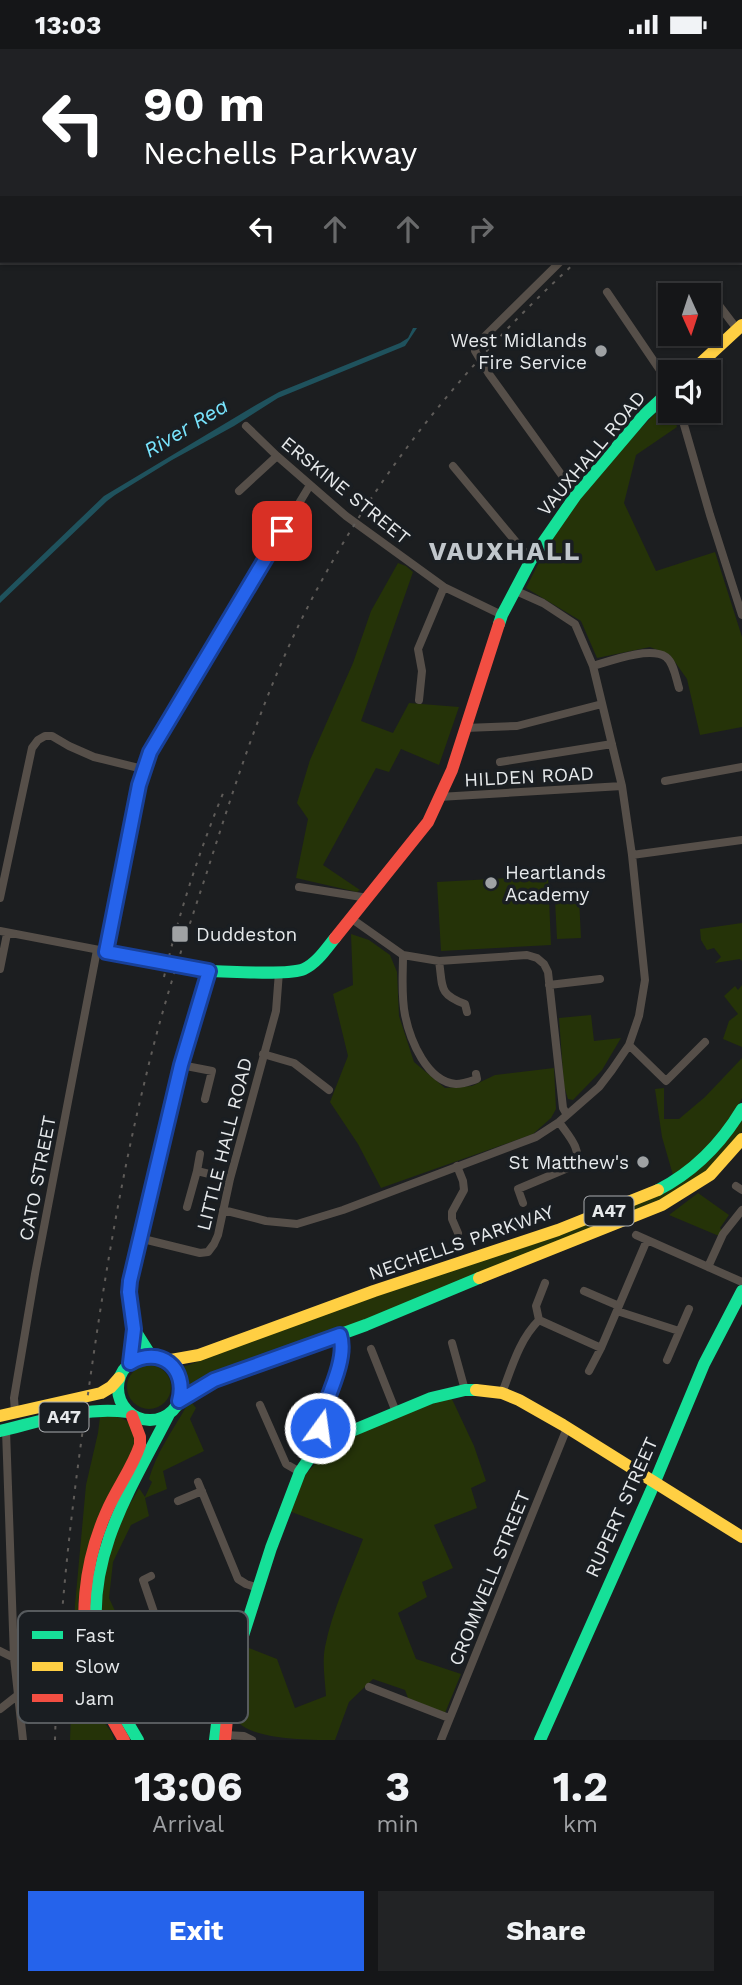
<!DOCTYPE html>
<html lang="en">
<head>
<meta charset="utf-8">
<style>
	:root { --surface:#151618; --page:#222325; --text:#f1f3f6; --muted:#9d9fa2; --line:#343537; --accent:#2563eb }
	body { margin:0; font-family:"Work Sans",sans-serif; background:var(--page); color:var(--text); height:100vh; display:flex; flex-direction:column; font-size:26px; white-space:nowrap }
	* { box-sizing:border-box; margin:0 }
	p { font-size:23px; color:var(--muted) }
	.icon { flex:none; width:38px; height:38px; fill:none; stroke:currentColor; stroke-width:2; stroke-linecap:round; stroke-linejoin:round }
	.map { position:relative; height:1691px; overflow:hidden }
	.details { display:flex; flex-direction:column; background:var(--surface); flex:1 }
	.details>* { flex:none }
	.hud { position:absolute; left:0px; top:0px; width:742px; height:214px; box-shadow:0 2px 5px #0004,0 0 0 2px var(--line); background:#202124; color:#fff; overflow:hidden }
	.needle { width:46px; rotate:177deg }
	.buttons { position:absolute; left:658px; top:234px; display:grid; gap:14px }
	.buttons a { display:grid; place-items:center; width:63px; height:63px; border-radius:0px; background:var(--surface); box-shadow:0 2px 5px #0004,0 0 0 2px var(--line); font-size:35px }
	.pin { position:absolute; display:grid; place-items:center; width:60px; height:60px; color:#fff; margin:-30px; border-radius:14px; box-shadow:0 4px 10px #0006 }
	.me { position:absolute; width:77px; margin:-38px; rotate:14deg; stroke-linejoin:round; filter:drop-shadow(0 0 5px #0008) }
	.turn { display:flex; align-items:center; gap:24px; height:147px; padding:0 28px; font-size:32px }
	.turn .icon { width:91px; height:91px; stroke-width:2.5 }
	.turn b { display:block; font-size:49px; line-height:60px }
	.lanes { display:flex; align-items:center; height:66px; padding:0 28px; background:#0003; justify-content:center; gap:35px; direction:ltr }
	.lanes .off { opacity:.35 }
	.eta { display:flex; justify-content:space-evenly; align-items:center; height:119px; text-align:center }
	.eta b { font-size:42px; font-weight:700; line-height:49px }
	.cta { display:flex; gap:14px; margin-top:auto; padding:14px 28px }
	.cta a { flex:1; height:80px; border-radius:0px; background:var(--accent); color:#fff; font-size:28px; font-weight:700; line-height:80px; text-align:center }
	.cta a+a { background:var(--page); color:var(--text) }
	.status { display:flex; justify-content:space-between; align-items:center; height:49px; padding:0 35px; background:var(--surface); direction:ltr }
	.status svg { height:19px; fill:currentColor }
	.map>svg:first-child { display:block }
	.green { fill:#253308 }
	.water { fill:#1f525d }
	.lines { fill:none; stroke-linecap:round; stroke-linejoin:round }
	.street { stroke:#564f49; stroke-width:8 }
	.fast { stroke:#16e098; stroke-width:12 }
	.slow { stroke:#ffcf43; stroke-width:12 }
	.jam { stroke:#f24e42; stroke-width:12 }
	.rail { stroke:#5f5c59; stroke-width:2; stroke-dasharray:3.5 7; stroke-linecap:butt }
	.route-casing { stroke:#184099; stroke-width:18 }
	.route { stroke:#2563eb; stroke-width:12 }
	.poi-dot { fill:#9fa2a4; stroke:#1a1e22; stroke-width:2.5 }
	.labels { text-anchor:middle; stroke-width:7; stroke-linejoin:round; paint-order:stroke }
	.shield { fill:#1a1e22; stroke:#a9acaf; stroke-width:2 }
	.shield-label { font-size:18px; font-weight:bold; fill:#e6e9eb }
	.poi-label { font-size:19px; fill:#e6e9eb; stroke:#1a1e22; text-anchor:end }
	.street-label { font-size:19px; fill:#e6e9eb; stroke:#1a1e22 }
	.water-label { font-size:21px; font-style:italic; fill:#78e4fd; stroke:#1a1e22 }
	.district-label { font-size:26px; font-weight:bold; letter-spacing:2px; fill:#c1c7cc; stroke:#1a1e22 }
	.key { fill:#1a1e22; stroke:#575b5e; stroke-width:2 }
	.key-label { font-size:19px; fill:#e6e9eb }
</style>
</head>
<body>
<div class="status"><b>13:03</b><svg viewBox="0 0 49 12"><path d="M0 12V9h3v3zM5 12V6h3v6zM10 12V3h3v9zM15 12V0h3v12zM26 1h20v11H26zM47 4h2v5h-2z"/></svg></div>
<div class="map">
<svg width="742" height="1691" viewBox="0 0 742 1691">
	<rect width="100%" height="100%" fill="#1c1e20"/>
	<path class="green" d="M664,356L670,358V362H672L677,378L636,406L624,454L656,522L715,503L742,588V678L700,686L687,630L670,606L650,598L597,609L581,572L526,539C536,520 545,500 557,482C587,435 624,395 664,356Z
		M398,514L406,517L413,523L361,672L393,684L409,654L459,658L439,716L401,700L389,723L376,719L323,816L360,841L357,843L296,829L308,770L297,754L310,711L353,614L371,562Z
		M548,827L551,896L441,902L437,833Z
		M579,849L581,889L557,890L555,851Z
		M742,874V912L740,910L715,914L721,908L714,899L707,901L701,891L700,880Z
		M351,885L369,891L390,906L397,923L399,967L414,1013L445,1039L472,1037L495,1026L554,1019L556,1060L551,1069L533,1085L381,1139L358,1095L330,1053L348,1007L333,945L353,936Z
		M742,936V998L723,990L729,972L738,965L724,947L735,937L738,941Z
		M591,966L594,992L621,989L602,1021L573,1051L568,1050L564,1037L559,969Z
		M742,1009V1049L731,1070L717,1088L692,1114L673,1126L662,1088L655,1040L664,1039V1070H679L705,1048Z
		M742,1067V1082L734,1093L702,1127L675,1144L347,1278L208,1329L187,1339L185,1324L180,1317H186L688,1128Z
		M698,1144L729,1166L720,1179L723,1182L719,1187L669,1166Z
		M127 1338a22 22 0 1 1 44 0a22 22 0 1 1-44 0Z
		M451,1348L474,1397L486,1432L471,1439L477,1459L434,1476L453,1519L422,1533L427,1548L398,1564L416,1610L461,1625L445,1664L408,1649L405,1641L373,1630L349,1653L335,1691C309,1691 243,1691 234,1667C228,1646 239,1618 244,1597L277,1610L295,1659L326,1647C325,1630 322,1614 325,1598C332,1561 350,1525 363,1490L289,1462L306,1425L332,1396L399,1367Z
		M192,1354L196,1359L190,1370L204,1402L163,1422L167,1440L145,1449L149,1467L131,1476L113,1513L109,1549L128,1590L121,1610L119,1630L114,1633C107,1625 106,1612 104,1602C96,1574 98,1526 108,1498C116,1477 128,1459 139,1439L145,1448L152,1433L149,1430C156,1404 173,1381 186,1358Z
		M103,1367C127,1367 136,1373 134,1398L87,1504L78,1553L82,1609L94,1659L112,1684L114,1691H70L75,1556L86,1436L98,1384L100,1368Z"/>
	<path class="water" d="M413,279H417L405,297L278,349L234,377L172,411L115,446L107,452L0,554V547L104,447L256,356L279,343L400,294L408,289Z"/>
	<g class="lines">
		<path class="street" d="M82,2L94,0
			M584,2V0
			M712,2L713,0
			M0,14H2
			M0,163L2,162
			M561,212L477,295L475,302L489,325L576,446
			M705,238L737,280
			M607,243L670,336
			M680,362L710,466L742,566
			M246,377L277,407L346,467L444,538L502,566
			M453,417L531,511
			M239,442L277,407
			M593,617C610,612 650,597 666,608C674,614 676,630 679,639
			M419,651L422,622L418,600L444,538
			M465,679L517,677L602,655
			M500,713L612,695
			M665,732L742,718
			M439,748L622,737
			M632,806L742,791
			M299,838L368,849
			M0,849L32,699L38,691L45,687H52L69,697L94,708L143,720
			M352,870L403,906L439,912L527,906L537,909L544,915L548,923L563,1059L567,1066
			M0,882L209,922
			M106,903L139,736L150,703L310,436
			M403,906C403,926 401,946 405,966C410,991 427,1033 456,1035C463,1035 471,1032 477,1030L476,1025
			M439,912C443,938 438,945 465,955L467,963
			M0,920L7,885
			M549,936L600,930
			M629,996L666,1032L705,993
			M263,1005L294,1014L329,1041
			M181,1016L212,1022L205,1050
			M457,1117L463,1132L464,1141L452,1163V1170L458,1184
			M197,1122L200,1105
			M736,1137L742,1141
			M523,1154L518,1140L575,1116C583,1101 568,1086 559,1073
			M187,1158L197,1122L230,1130
			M223,1161L266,1172L297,1175L343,1161L536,1088L559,1073L599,1038L612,1021L629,996L639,967L645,931L632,806L622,737L593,617L575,575L543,554L514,541
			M636,1186L742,1233
			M139,1189L200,1204L208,1203L214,1195L218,1186L230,1130L276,962L279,923
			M708,1218L723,1185L742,1161
			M584,1242L619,1257
			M617,1262L679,1282
			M539,1271L601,1299L647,1191
			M539,1271L536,1257L545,1234
			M452,1294L465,1341
			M371,1300L396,1363
			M667,1311L689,1260
			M589,1322L601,1299
			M502,1344C512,1318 519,1291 539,1271
			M260,1356L286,1415L300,1423
			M15,1363L14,1349L35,1225L97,901
			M6,1381L14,1609
			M328,1395L319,1373C326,1350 348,1309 339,1286
			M198,1433L238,1530L246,1535L258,1539
			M178,1452L202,1442
			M151,1527L143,1531L156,1569L157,1585
			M0,1602L14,1609L23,1691
			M123,1631L128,1602L131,1595L157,1585L237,1602
			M369,1638L449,1669
			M0,1660L18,1646
			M222,1688L225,1686L244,1687L252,1691
			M441,1691L567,1379"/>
		<path class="fast" d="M740,162L742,164
			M740,186L742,187
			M499,575L502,566L531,511L576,446L644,366L670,342
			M658,1141C695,1122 721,1095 742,1060
			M134,1280L151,1307
			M118 1339a32 32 0 1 1 64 0a32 32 0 1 1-64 0Z
			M130,1314L134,1280L129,1243L130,1232L181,1016L209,922C229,922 288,927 304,920C317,914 326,900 335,889
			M179,1352L214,1331L366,1276L479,1229
			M0,1382C42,1372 85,1357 128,1363
			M138,1691C124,1668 110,1645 102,1619C99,1609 99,1597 97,1587C87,1504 133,1436 169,1365
			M215,1691L221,1643L232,1621L271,1499L300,1423L313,1404L342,1386L431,1349L465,1341H476
			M540,1691L651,1442L704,1315L742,1242"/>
		<path class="slow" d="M603,0V2
			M624,0L625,2
			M690,324L742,276
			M479,1229L662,1156L710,1126L742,1090
			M162,1310L171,1311L199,1306L374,1242L558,1181L658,1141
			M476,1341L502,1344L519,1351L563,1376L742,1488
			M0,1367L101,1344L111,1338L119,1329"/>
		<path class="jam" d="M335,889L428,773L452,721L499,575
			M124,1691C112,1671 100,1650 93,1628C77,1574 84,1514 106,1464C116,1440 132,1420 140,1396V1388L132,1367
			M225,1691L231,1628"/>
		<path class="rail" d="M557,0L585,2
			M448,2L470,0
			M676,2L698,0
			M714,2L727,0
			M740,12L742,13
			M740,75L742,74
			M740,87L742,86
			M0,99H2
			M0,114H2
			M0,142L2,141
			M164,928C179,864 199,803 224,742
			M55,1691C58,1575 71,1460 88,1345C103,1238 120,1132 146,1027C162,959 184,892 206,826C238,726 270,625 321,533C387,411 475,305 577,212"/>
	</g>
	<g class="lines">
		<defs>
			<path id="route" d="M282,482L150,703L139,736L106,903L209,922L181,1016L130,1232L129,1243L134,1280L130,1314C160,1296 188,1319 179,1352L214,1331L340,1286C348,1310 326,1350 319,1373L320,1379"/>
		</defs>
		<use href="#route" class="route-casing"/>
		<use href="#route" class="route"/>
	</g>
	<g class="poi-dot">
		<circle cx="601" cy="302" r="7"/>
		<circle cx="491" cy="834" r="7"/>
		<rect x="171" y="876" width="18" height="18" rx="3.5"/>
		<circle cx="643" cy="1113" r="7"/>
	</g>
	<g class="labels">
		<g class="shield">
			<rect x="584.5" y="1147.5" width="49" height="29" rx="5"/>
			<rect x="39.5" y="1353.5" width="49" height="29" rx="5"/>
		</g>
		<g class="shield-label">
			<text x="609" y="1168">A47</text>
			<text x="64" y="1374">A47</text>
		</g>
		<g class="poi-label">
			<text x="587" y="298">West Midlands<tspan x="587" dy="22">Fire Service</tspan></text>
			<text x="505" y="830" text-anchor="start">Heartlands<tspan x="505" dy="22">Academy</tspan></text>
			<text x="196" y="892" text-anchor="start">Duddeston</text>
			<text x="629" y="1120">St Matthew's</text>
		</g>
		<g class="street-label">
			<text transform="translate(591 404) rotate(-50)" y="7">VAUXHALL ROAD</text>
			<text transform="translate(346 441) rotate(39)" y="7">ERSKINE STREET</text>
			<text transform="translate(529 727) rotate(-3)" y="7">HILDEN ROAD</text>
			<text transform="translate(224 1095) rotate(-76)" y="7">LITTLE HALL ROAD</text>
			<text transform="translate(37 1129) rotate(-79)" y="7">CATO STREET</text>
			<text transform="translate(461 1193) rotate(-19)" y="7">NECHELLS PARKWAY</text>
			<text transform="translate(621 1458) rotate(-66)" y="7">RUPERT STREET</text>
			<text transform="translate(489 1529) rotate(-68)" y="7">CROMWELL STREET</text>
		</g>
		<g class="water-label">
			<text transform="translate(186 379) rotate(-31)" y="7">River Rea</text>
		</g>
		<g class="district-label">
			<text x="505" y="511">VAUXHALL</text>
		</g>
	</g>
	<rect x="18" y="1562" width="230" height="112" rx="10" class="key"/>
	<rect x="32" y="1582" width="31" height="8" fill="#16e098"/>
	<rect x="32" y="1613" width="31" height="9" fill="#ffcf43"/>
	<rect x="32" y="1645" width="31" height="8" fill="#f24e42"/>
	<g class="key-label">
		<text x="75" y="1593">Fast</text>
		<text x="75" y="1624">Slow</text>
		<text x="75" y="1656">Jam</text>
	</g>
</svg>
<div class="buttons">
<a><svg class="needle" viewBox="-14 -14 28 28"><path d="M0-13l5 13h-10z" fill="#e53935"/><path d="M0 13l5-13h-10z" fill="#9d9fa2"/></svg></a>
<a><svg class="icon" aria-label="sound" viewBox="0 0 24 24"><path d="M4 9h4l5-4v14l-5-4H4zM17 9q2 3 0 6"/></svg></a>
</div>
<div class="pin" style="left:282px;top:482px;background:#d93025"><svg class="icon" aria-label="arrive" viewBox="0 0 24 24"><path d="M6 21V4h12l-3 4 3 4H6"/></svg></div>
<svg class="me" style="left:320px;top:1379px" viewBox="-20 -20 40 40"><circle r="17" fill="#2563eb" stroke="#fff" stroke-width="3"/><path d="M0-11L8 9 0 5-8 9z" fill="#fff"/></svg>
<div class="hud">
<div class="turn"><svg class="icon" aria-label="left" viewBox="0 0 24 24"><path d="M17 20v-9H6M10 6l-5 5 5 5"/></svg><div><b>90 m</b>Nechells Parkway</div></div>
<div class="lanes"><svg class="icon" aria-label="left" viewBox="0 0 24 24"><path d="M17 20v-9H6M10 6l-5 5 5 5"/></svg><svg class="icon off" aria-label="ahead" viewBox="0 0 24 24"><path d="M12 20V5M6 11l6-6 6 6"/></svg><svg class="icon off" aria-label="ahead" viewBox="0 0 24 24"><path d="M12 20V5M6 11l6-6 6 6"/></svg><svg class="icon off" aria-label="right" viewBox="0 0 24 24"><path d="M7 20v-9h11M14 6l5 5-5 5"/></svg></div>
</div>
</div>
<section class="details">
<div class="eta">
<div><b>13:06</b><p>Arrival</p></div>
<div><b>3</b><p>min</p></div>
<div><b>1.2</b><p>km</p></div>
</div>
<div class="cta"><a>Exit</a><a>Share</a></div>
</section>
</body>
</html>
